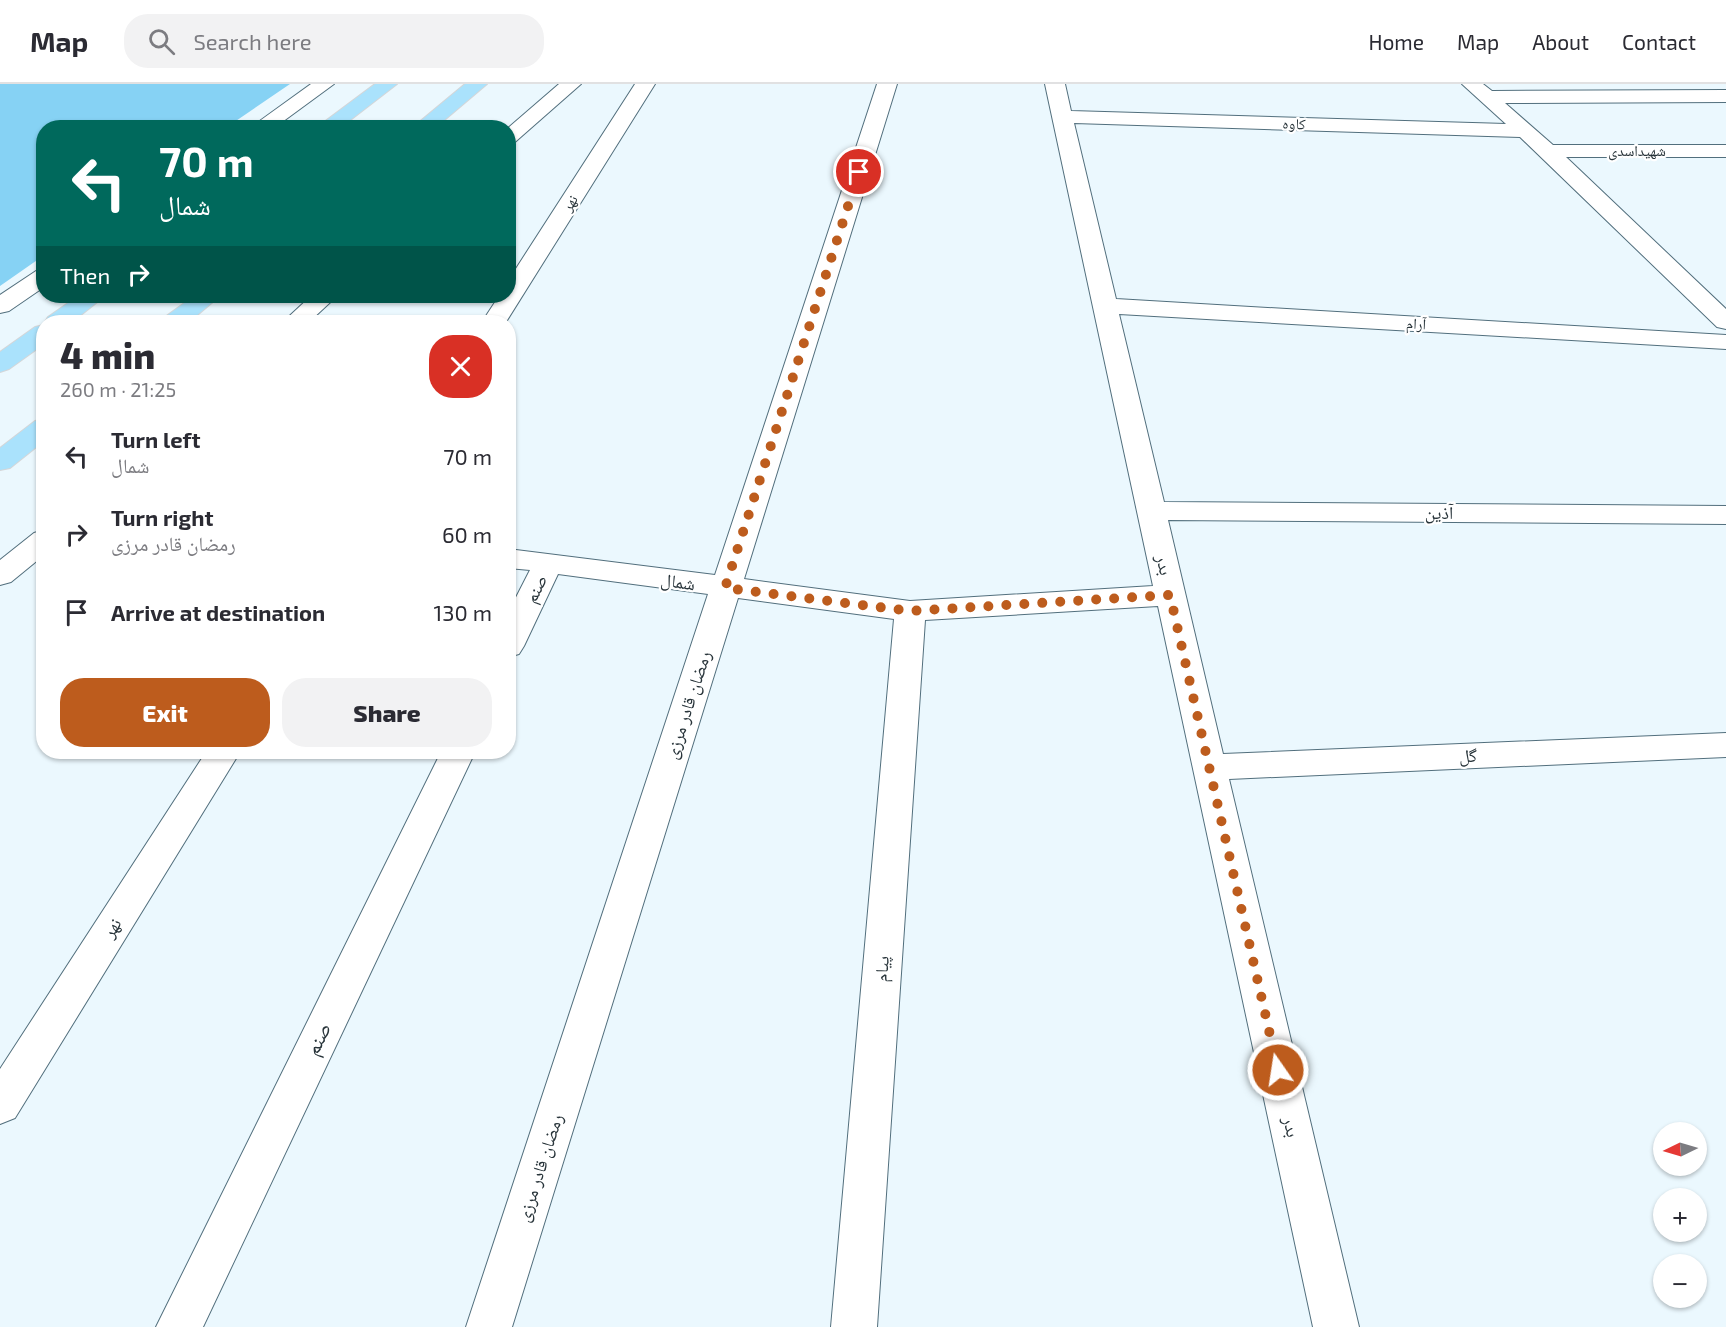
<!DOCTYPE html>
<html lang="en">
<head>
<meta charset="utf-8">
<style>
	:root { --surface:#fff; --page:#f2f2f3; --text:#2b2b33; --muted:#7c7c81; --line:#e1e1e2; --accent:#bd5c1d }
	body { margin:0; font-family:"Exo 2","Noto Naskh Arabic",sans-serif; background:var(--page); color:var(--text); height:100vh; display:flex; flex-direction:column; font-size:22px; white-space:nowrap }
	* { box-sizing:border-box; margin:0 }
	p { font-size:20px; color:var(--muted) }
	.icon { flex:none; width:33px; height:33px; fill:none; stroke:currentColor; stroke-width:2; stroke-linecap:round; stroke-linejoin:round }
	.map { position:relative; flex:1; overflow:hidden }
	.side { position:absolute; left:36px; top:231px; width:480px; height:444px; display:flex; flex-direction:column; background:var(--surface); border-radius:24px; box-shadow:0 2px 4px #0004 }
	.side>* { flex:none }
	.banner { position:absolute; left:36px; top:36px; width:480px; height:183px; border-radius:24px; box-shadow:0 2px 4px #0004; background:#00695c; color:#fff; overflow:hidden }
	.needle { width:39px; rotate:265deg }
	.tools { position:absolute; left:1653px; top:1038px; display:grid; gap:12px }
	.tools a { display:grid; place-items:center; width:54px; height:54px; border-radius:50%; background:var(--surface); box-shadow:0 2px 4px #0004; font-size:30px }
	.pin { position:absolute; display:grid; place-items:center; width:51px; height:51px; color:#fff; margin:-26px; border:3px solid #fff; border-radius:50%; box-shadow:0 2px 6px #0007 }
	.me { position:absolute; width:66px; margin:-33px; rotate:347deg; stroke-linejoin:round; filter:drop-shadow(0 0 4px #0008) }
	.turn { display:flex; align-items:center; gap:21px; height:126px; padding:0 24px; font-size:27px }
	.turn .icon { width:78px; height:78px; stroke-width:2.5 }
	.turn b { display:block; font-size:42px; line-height:51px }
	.then { display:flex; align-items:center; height:57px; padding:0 24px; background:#0003; gap:12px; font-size:22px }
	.round { display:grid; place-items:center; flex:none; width:63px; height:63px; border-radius:24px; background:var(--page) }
	.headline { display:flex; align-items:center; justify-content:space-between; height:102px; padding:0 24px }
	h1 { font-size:36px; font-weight:800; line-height:45px }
	.cta { display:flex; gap:12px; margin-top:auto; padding:12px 24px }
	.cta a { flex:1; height:69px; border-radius:24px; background:var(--accent); color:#fff; font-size:24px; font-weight:800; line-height:69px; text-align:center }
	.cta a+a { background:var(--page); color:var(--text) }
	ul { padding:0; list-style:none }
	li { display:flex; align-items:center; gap:18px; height:78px; padding:0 24px }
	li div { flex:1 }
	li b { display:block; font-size:22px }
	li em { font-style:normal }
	header { display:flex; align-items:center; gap:36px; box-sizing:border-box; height:84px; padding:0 30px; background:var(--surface); border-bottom:2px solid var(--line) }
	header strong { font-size:28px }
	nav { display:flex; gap:33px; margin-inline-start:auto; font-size:21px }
	.search { width:420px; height:54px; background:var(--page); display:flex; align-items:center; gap:15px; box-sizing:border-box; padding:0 21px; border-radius:24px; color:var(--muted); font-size:22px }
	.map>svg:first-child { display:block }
	.green { fill:#86d2f4 }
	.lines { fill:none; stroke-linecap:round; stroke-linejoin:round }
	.minor-casing { stroke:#526f7d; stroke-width:2 }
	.secondary-casing { stroke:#526f7d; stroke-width:2 }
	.trunk-casing { stroke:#d4d6d8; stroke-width:2 }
	.minor { fill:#fff; fill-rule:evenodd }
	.secondary { fill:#fff; fill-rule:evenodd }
	.trunk { fill:#aae2fc; fill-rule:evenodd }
	.route { stroke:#bd5c1d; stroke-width:10; stroke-dasharray:0 18 }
	.labels { text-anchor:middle; stroke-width:4.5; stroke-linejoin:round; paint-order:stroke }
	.far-street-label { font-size:15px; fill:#28343a; stroke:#fff }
	.street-label { font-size:18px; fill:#28343a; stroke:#fff }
	.near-street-label { font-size:21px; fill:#28343a; stroke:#fff }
</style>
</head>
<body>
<header>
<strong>Map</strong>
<div class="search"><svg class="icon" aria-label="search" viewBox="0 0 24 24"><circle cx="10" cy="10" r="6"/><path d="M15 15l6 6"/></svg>Search here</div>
<nav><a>Home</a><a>Map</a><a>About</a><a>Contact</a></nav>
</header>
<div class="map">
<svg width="1726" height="1243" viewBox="0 0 1726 1243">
	<rect width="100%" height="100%" fill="#ebf8fe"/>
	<path class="green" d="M0,0H290L227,43L44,44L43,172L0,202Z"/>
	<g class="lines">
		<defs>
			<path id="minor" d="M635,0H655L506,238H482L499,212H508V197Z
				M877,0H897L744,495L910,517L1153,502L1045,0H1065L1071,27L1506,40L1462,0H1483L1492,7L1726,6V18L1505,19L1553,61H1726V73H1566L1726,225V245L1717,243L1520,53L1074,39L1116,215L1726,251V265L1119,230L1164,418L1726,422V440L1168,436L1223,670L1726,649V673L1229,695L1359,1243H1313L1158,522L925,536L877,1243H831L894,535L738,514L512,1243H466L708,510L558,490L524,562L519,570L508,573V529L530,486L508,484V465L715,491Z
				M206,668H240L15,1034L0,1040V985Z
				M441,668H475L203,1243H156Z"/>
			<path id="secondary" d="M311,0H334L274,44H250Z
				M559,0H581L515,58L508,60V44Z
				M44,185V203L9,227L0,229V211L36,187Z
				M311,212H337L309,238H283Z
				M44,446V471L11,498L0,501V476L34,449Z"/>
			<path id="trunk" d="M375,0H397L340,44H316Z
				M465,0H487L435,44H412Z
				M78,212H105L72,238H45L48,233Z
				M194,212H220L189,238H162L165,233Z
				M44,241V260L9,285L0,288V268L35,243Z
				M44,335V357L10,384L0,386V364L35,337Z"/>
		</defs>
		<use href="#minor" class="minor-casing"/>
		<use href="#secondary" class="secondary-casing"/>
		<use href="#trunk" class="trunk-casing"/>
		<use href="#minor" class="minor"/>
		<use href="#secondary" class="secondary"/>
		<use href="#trunk" class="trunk"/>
	</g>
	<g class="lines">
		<path class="route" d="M859,88L725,504L910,527L1170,511L1278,986"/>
	</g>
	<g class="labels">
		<g class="far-street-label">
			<text transform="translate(1294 40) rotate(2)" y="5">کاوه</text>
			<text x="1637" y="72">شهیداسدی</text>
			<text transform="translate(570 119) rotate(-58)" y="5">نهر</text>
			<text transform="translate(1416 240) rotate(3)" y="5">آرام</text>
		</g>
		<g class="street-label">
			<text x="1439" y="435">آذین</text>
			<text transform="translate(1164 481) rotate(77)" y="6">بدر</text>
			<text transform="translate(678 498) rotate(8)" y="6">شمال</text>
			<text transform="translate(536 505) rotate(-64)" y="6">صنم</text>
			<text transform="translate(688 621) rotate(-72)" y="6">رمضان قادر مرزی</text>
			<text transform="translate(1468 672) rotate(-2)" y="6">گل</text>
			<text transform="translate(112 844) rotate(-58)" y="6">نهر</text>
			<text transform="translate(882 885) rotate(-86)" y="6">پیام</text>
			<text transform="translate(1291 1043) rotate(77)" y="6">بدر</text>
			<text transform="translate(540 1084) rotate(-72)" y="6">رمضان قادر مرزی</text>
		</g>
		<g class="near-street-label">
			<text transform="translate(318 955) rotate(-64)" y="7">صنم</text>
		</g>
	</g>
</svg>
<div class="tools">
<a><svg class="needle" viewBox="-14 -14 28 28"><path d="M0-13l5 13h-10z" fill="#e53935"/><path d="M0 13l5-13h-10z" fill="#7c7c81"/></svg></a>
<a>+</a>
<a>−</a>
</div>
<div class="pin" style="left:859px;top:88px;background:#d93025"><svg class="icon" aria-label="arrive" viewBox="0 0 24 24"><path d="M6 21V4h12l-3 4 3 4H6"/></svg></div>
<svg class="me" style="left:1278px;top:986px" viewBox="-20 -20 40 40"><circle r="17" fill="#bd5c1d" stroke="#fff" stroke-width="3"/><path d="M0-11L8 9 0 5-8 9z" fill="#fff"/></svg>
<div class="banner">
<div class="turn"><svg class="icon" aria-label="left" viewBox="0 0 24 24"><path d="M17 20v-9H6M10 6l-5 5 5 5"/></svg><div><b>70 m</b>شمال</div></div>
<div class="then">Then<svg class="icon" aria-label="right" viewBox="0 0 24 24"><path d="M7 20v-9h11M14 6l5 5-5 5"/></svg></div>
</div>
<section class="side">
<div class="headline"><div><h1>4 min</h1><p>260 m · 21:25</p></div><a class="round" style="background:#d93025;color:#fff"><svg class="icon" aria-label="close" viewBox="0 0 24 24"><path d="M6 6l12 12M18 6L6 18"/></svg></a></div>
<ul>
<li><svg class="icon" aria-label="left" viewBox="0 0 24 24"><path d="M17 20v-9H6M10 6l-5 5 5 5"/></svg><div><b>Turn left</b><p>شمال</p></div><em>70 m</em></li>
<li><svg class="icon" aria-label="right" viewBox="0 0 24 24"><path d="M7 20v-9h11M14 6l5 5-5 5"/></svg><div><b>Turn right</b><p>رمضان قادر مرزی</p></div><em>60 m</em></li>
<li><svg class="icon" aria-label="arrive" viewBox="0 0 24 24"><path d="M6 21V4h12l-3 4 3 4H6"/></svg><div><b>Arrive at destination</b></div><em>130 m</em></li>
</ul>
<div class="cta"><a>Exit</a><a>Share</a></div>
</section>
</div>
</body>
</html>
